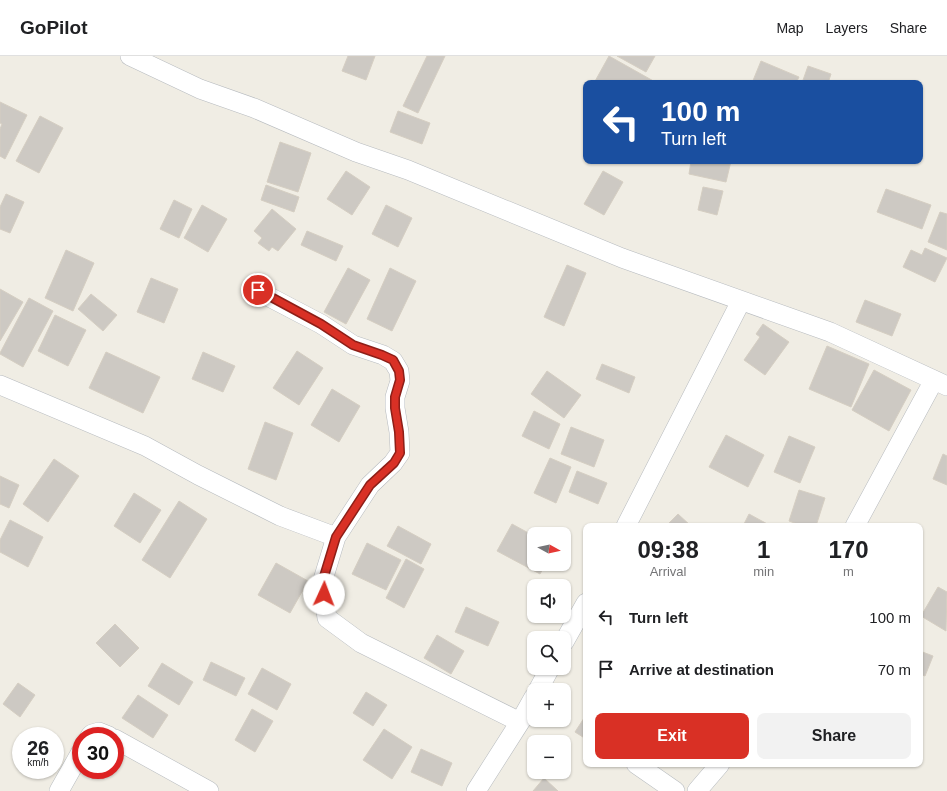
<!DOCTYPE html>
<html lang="en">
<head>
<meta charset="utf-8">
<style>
	:root { --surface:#fff; --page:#f2f2f2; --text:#202124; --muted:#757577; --line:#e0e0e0; --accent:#d93025 }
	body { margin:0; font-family:Helvetica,sans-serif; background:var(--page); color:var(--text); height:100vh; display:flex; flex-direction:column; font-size:15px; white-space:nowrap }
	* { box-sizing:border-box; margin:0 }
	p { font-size:13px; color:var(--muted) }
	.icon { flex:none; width:22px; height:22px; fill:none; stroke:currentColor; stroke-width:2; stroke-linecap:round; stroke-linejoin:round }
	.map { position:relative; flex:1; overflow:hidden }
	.side { position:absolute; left:583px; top:467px; width:340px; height:244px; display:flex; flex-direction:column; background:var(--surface); border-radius:8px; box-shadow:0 1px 3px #0004 }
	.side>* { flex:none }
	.hud { position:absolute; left:583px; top:24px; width:340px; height:84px; border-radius:8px; box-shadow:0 1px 3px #0004; background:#1a4fa0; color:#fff; overflow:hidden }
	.needle { width:26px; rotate:98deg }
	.fabs { position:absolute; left:527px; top:471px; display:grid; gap:8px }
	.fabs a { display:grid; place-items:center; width:44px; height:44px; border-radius:8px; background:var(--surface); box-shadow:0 1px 3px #0004; font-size:20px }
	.speed { position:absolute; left:12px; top:671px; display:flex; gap:8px; font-size:20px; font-weight:700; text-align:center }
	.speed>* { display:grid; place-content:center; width:52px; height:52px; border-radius:50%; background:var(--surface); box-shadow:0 1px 3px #0004; line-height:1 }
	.speed small { font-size:10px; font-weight:400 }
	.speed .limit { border:6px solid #d22; background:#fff; color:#111 }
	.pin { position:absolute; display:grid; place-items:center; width:34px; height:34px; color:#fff; margin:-17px; border:2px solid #fff; border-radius:50%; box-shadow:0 1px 4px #0007 }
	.me { position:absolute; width:44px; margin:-22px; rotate:2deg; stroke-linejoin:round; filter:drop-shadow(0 0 3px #0008) }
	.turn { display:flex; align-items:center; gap:14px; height:84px; padding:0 12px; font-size:18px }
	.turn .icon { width:52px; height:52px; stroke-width:2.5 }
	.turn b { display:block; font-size:28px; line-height:34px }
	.eta { display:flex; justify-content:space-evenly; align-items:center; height:68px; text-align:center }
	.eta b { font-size:24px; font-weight:700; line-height:28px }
	.action { display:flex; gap:8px; margin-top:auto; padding:8px 12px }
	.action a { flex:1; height:46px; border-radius:8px; background:var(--accent); color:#fff; font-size:16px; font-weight:700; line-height:46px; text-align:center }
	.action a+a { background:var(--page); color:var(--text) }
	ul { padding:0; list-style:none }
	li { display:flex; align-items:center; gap:12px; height:52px; padding:0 12px }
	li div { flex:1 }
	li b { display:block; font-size:15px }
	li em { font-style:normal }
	header { display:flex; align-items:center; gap:24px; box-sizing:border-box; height:56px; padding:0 20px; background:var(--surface); border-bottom:1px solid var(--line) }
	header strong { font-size:19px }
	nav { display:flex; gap:22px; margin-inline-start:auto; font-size:14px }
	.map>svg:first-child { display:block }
	.building { fill:#cdc9c3; stroke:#d5cec2 }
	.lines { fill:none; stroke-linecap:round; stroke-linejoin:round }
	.minor-casing { stroke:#b7bbbf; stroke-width:20 }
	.minor { stroke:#fff; stroke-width:19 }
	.route-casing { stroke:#8d1f18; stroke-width:10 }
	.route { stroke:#d93025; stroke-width:7 }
</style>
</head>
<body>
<header>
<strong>GoPilot</strong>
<nav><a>Map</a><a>Layers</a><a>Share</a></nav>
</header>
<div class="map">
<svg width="947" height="735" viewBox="0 0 947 735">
	<rect width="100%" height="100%" fill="#f0ede4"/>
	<path class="building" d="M348,0H375L366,24L342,15Z
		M427,0H445L418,57L403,50Z
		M609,0L657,27H594Z
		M617,0H655L646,16Z
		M761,5L799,21L796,27H752Z
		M808,10L831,18L828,27H802Z
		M0,46L27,59L5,103L0,100V73L2,68L0,67Z
		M398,55L430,67L422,88L390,76Z
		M40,60L63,72L39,117L16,105Z
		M280,86L311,97L298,136L267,126Z
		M691,105H731L726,126L689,118Z
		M346,115L370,131L352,159L327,143Z
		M603,115L623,126L604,159L584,148Z
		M266,129L299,141L294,156L261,144Z
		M703,131L723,135L717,159L698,154Z
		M886,133L931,149L922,173L877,156Z
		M6,138L24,146L10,177L0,173V151Z
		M174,144L192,153L179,182L160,173Z
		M202,149L227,163L208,196L184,182Z
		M386,149L412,162L398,191L372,178Z
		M272,153L296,173L278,195L272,191L269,195L258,187L262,182L254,175Z
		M940,156L947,158V194L928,186Z
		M307,175L343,190L336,205L301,189Z
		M925,192L947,202L935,226L903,211L911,194L922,199Z
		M66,194L94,207L73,255L45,242Z
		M567,209L586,217L564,270L544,261Z
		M348,212L370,224L346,268L324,256Z
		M390,212L416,225L392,275L367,263Z
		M151,222L178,233L164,267L137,256Z
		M0,233L23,246L0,285Z
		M91,238L117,259L103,275L78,253Z
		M29,242L53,255L23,311L0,298V297Z
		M865,244L901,258L892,280L856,266Z
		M55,259L86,274L68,310L38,295Z
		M763,268L789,286L765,319L744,304L760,281L756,278Z
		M827,290L869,308L851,351L809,333Z
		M297,295L323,312L299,349L273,332Z
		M106,296L160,321L143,357L89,332Z
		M203,296L235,310L223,336L192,323Z
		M602,308L635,321L629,337L596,323Z
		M874,314L911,334L889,375L852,354Z
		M547,315L581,339L564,362L531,338Z
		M332,333L360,350L339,386L311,369Z
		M534,355L560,368L549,393L522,380Z
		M265,366L293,377L276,424L248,413Z
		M571,371L604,384L594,411L561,398Z
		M726,379L764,399L748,431L709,411Z
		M789,380L815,391L800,427L774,416Z
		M943,398L947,400V429L933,423Z
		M550,402L571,411L556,447L534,437Z
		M54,403L79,420L48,466L23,448Z
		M577,415L607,427L598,448L569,436Z
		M0,420L19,429L9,452L0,448Z
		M799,434L825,442L816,470H803L789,465Z
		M134,437L161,454L140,487L114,470Z
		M179,445L207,463L170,522L142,504Z
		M678,458L691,470H666Z
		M749,458L771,470H743Z
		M10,464L43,481L28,511L0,496V484Z
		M512,468L534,480V508H554L552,513L545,509L540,518L497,495Z
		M398,470L431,488L421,508L387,490Z
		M367,487L401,504L386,534L352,518Z
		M406,503L424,513L404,552L386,542Z
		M276,507L308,525L290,557L258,539Z
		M938,531L947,536L946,575L921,560Z
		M466,551L499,566L488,590L455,576Z
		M115,568L139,592L120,611L96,587Z
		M437,579L464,595L451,618L424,602Z
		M920,595L933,600L925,620L920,618Z
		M211,606L245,622L236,640L203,624Z
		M162,607L193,626L179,649L148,630Z
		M262,612L291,628L277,654L248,638Z
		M18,627L35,639L20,661L3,648Z
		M366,636L387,649L373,670L353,657Z
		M138,639L168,659L153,682L122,662Z
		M252,653L273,665L255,696L235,684Z
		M586,659V683L575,676Z
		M384,673L412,691L392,723L363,704Z
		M421,693L452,707L442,730L411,716Z
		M544,722L558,735H533Z"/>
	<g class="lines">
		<defs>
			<path id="minor" d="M130,0L200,33L254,52L356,96L408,114L622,202L830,276L947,330
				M258,235L321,268L353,289L383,299L393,305L399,315L400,325L395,341V352L399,376L400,397L393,407L370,429L336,481L322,527L327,562L361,587L520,666
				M0,329L145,390L198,419L280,460L336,481
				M626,470L741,245
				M855,470L934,324
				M564,586L586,547
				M538,634L550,612
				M90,680L92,678L99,676L109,680
				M115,683L209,735
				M636,708L675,735
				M59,735L81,696
				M476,735L520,666L534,641
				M697,735L720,708"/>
		</defs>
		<use href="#minor" class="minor-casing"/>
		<use href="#minor" class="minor"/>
	</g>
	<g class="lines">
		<defs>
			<path id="route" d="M258,234L321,268L353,289L382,299L393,304L399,315L400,324L395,341V352L399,376L400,397L394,407L370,429L336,481L322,527L324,538"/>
		</defs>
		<use href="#route" class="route-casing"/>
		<use href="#route" class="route"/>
	</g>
</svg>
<div class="fabs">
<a><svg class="needle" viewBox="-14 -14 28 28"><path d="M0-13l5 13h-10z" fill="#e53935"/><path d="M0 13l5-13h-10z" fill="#757577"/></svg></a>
<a><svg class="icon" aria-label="sound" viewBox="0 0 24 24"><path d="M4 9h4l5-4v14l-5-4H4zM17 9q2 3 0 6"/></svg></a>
<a><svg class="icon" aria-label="search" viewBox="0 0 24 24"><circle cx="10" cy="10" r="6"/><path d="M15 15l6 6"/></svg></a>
<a>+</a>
<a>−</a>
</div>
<div class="speed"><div>26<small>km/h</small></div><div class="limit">30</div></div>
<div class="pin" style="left:258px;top:234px;background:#d93025"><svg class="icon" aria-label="arrive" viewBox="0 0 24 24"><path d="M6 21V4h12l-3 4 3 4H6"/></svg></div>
<svg class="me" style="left:324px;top:538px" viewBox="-20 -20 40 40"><circle r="19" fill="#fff"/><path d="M0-13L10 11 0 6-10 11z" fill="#d93025"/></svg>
<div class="hud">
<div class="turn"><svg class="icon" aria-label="left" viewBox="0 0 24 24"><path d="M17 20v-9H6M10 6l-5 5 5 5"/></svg><div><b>100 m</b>Turn left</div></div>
</div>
<section class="side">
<div class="eta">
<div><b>09:38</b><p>Arrival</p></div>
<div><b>1</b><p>min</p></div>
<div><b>170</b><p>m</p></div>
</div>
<ul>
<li><svg class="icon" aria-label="left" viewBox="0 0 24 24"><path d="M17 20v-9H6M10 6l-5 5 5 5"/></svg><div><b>Turn left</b></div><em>100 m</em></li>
<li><svg class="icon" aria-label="arrive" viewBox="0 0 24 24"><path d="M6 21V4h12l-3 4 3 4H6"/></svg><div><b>Arrive at destination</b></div><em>70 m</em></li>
</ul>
<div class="action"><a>Exit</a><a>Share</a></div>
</section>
</div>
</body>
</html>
